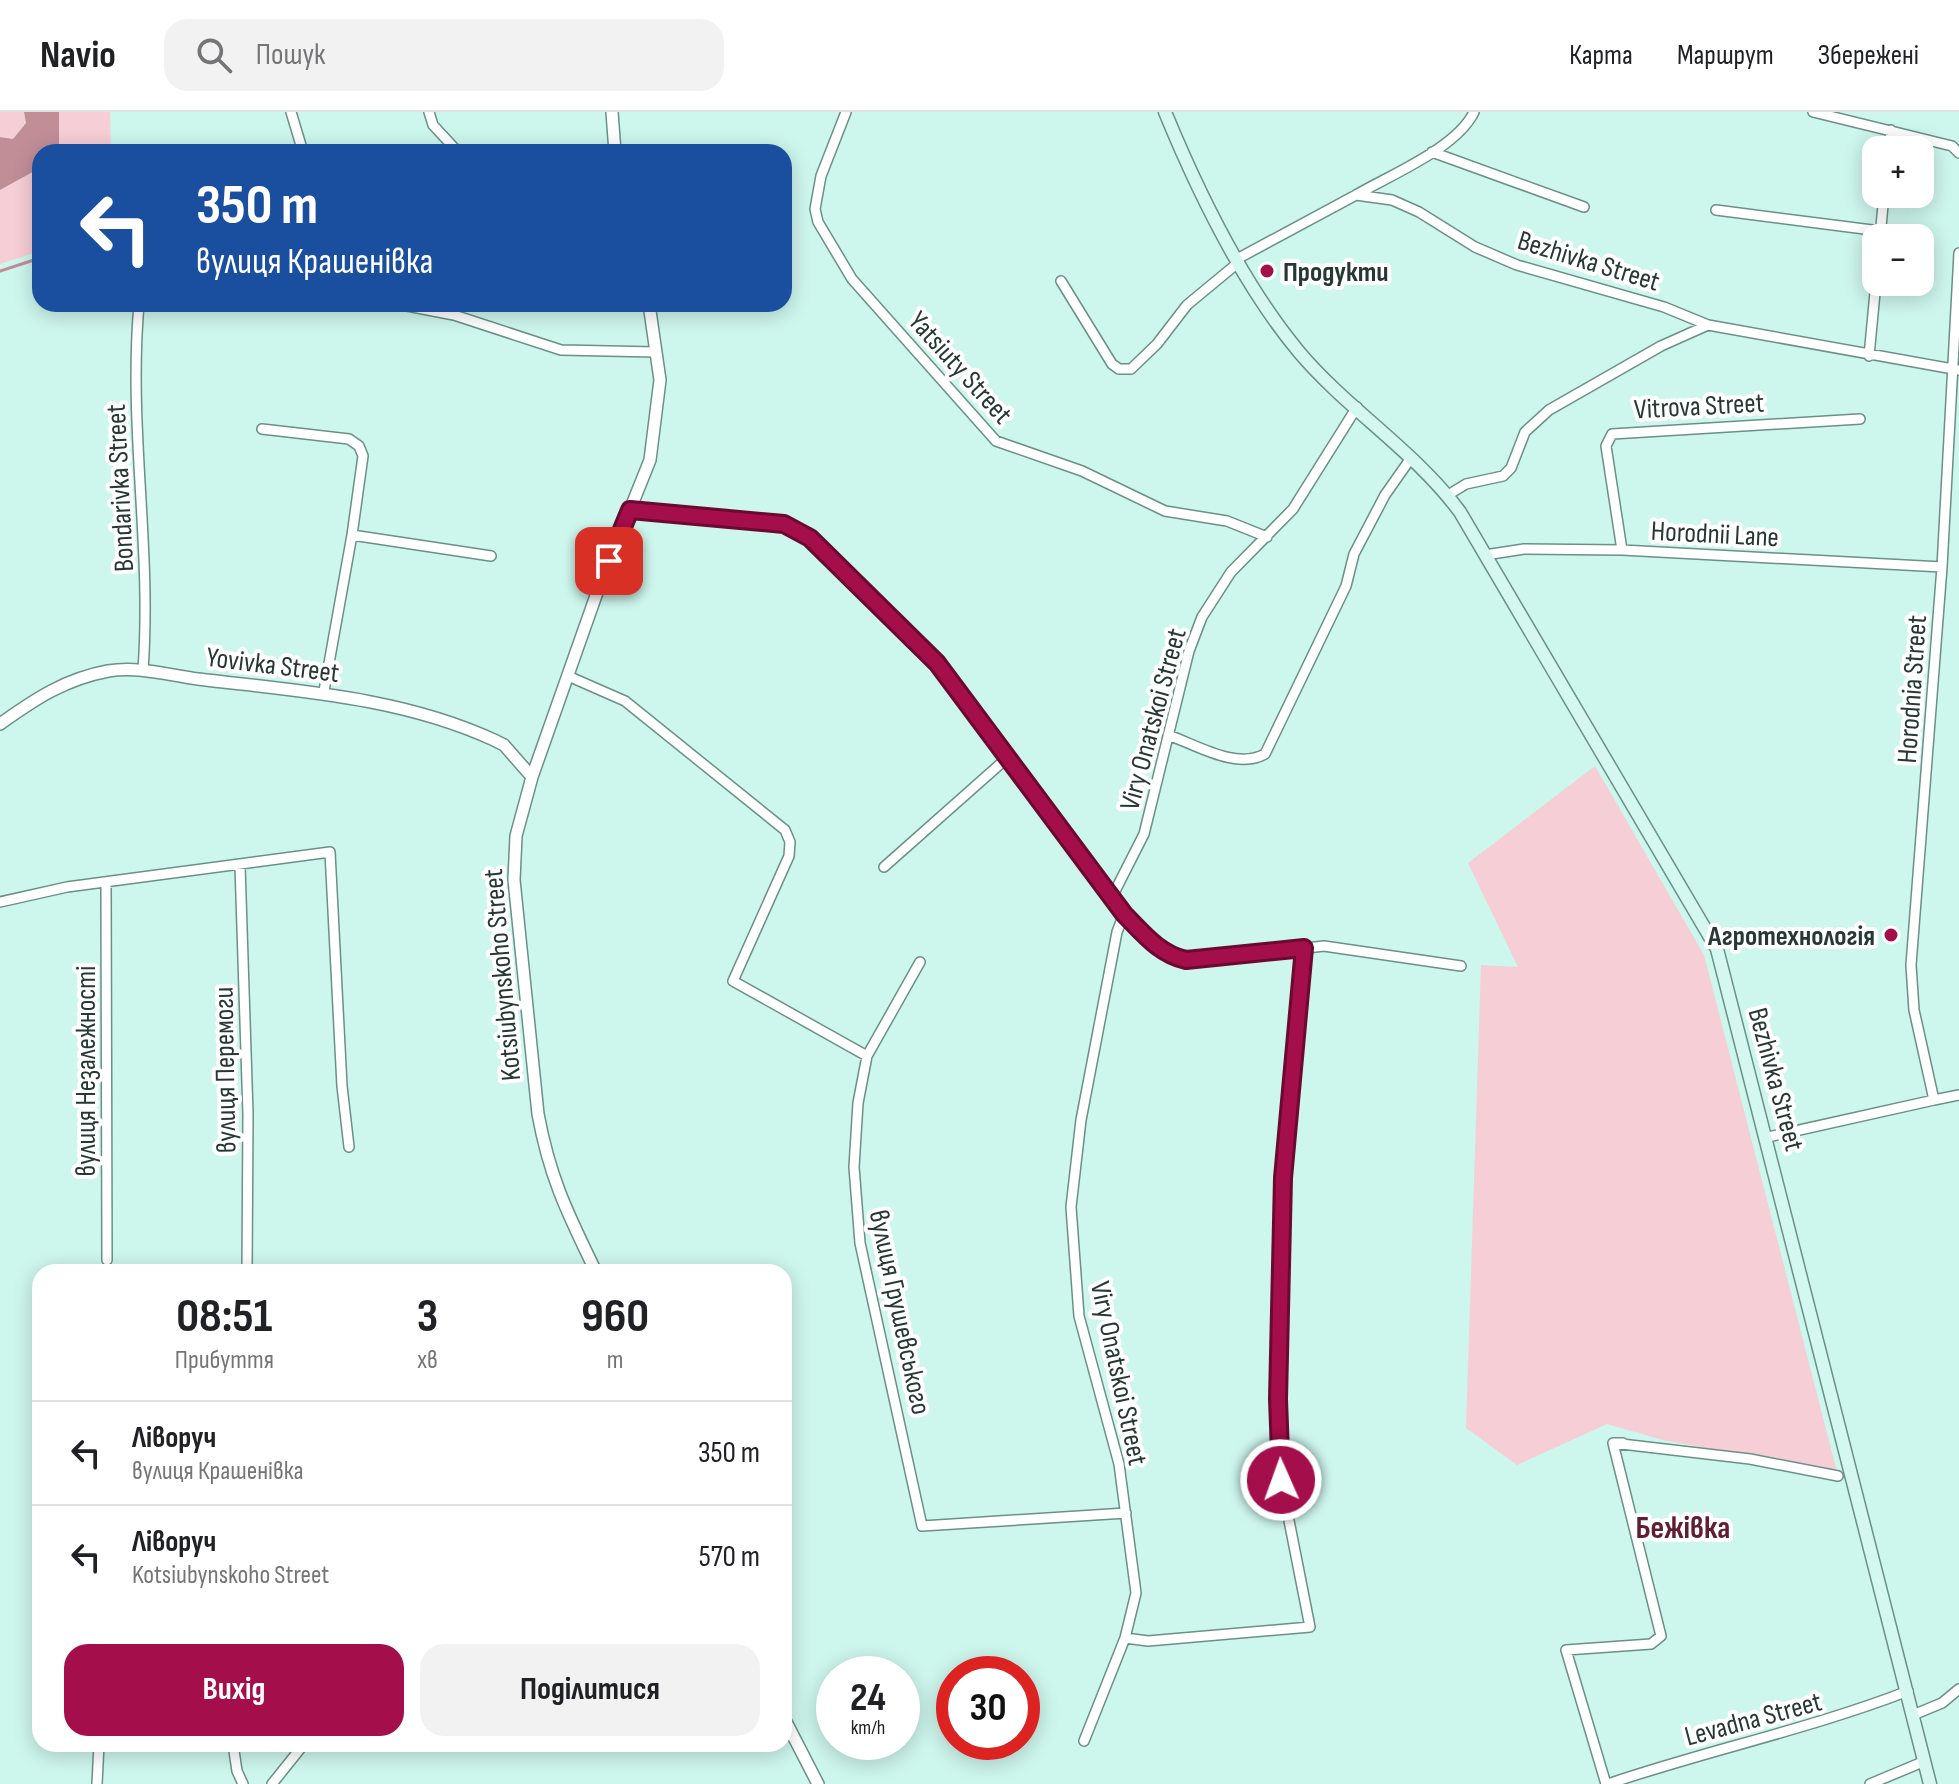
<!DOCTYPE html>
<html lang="uk">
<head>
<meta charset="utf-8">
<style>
	:root { --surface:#fff; --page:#f2f2f2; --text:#202124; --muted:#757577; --line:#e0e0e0; --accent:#a40e4a }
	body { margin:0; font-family:"Sofia Sans Condensed",sans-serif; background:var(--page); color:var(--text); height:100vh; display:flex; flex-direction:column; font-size:30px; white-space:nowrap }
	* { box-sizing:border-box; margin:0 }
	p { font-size:26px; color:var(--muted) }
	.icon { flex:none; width:44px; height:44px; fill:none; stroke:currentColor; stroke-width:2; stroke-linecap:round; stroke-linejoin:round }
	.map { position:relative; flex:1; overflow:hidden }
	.side { position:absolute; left:32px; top:1152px; width:760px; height:488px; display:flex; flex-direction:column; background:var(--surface); border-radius:24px; box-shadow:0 4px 20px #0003 }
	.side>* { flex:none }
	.banner { position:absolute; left:32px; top:32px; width:760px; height:168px; border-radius:24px; box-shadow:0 4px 20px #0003; background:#1a4fa0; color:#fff; overflow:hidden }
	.controls { position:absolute; left:1862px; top:24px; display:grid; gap:16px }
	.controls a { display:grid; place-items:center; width:72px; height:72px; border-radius:16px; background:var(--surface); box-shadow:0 4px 20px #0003; font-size:40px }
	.speed { position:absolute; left:816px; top:1544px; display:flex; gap:16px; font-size:40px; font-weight:700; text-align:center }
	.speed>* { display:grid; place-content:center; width:104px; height:104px; border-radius:50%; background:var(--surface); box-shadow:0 4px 20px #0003; line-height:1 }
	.speed small { font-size:20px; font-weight:400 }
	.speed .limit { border:12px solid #d22; background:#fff; color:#111 }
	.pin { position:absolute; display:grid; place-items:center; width:68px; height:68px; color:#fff; margin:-34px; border-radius:16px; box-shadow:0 4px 12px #0006 }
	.me { position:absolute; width:88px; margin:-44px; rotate:358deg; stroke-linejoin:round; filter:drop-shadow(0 0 6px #0008) }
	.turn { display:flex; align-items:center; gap:28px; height:168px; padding:0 32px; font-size:36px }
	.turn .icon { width:104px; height:104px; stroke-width:2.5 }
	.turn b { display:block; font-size:56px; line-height:68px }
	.eta { display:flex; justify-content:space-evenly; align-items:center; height:136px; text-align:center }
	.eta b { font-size:48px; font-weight:700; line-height:56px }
	.button { display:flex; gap:16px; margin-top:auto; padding:16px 32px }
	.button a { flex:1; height:92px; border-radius:24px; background:var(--accent); color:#fff; font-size:32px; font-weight:700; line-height:92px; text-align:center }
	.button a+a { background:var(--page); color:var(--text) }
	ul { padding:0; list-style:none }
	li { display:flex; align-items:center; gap:24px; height:104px; padding:0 32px; border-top:2px solid var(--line) }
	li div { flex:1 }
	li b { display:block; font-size:30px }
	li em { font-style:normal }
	header { display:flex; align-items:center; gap:48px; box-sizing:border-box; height:112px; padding:0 40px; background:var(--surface); border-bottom:2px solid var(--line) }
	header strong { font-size:38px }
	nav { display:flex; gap:44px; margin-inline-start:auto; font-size:28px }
	.search { width:560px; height:72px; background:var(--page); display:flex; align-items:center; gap:20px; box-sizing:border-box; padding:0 28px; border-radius:24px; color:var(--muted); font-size:30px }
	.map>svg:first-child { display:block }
	.green { fill:#f6ced5 }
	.water { fill:#c18e98 }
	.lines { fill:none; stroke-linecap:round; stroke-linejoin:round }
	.stream { stroke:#c18e98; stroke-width:3 }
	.minor-casing { stroke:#6a9087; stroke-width:12 }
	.tertiary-casing { stroke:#6a9087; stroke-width:14 }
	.secondary-casing { stroke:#6a9087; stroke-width:15 }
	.minor { stroke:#fff; stroke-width:9 }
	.tertiary { stroke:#fff; stroke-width:11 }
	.secondary { stroke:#d4f7ef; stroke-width:12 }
	.route-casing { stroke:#6b0930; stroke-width:20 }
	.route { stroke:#a40e4a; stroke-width:14 }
	.poi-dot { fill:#a40e4a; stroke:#fff; stroke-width:3 }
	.labels { text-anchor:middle; stroke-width:8; stroke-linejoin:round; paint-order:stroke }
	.street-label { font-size:28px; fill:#273834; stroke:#fff }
	.poi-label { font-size:28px; font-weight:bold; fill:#273834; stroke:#fff; text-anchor:start }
	.quarter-label { font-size:32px; font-weight:bold; fill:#611d31; stroke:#fff }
</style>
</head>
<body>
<header>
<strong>Navio</strong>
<div class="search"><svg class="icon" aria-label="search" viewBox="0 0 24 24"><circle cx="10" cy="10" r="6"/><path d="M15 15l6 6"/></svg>Пошук</div>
<nav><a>Карта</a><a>Маршрут</a><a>Збережені</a></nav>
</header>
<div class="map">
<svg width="1959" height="1672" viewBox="0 0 1959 1672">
	<rect width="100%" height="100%" fill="#cdf6ec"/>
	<path class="green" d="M0,0H24L26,11L13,27L0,25Z
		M59,0H110L111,40H59Z
		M40,56V139L0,152V78Z
		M1595,654L1704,843L1837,1360L1663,1328L1607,1312L1517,1353L1466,1316L1481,853L1518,855L1468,751Z"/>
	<path class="water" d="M24,0H59V40H40V56L0,78V25L13,27L26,11Z"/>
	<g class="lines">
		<path class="stream" d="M0,159L40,146"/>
		<defs>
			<path id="minor" d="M291,0L303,40
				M429,0L433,13L458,40
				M846,0L821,64L815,97L818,110L852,167L996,329L1082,359L1165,399L1227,409L1267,425
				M1813,0L1952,34L1959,41
				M1889,38L1891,18
				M1432,40L1584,95
				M1356,83C1390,63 1457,36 1474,0
				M1716,98L1880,119
				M1880,126L1884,82
				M1959,141L1942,455L1911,853L1914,898L1934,988L1959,983
				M1237,147L1356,83L1392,88L1419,100L1475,135L1517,153L1664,195L1708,213L1959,258
				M1061,169L1112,252L1119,257H1131L1157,232L1187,193L1239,150
				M139,192C128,317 152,434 143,558
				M397,192L454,203L561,238L656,240
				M1869,244L1876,170
				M262,317L349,327L359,334L363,344L352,423L491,444
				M1448,383L1466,372L1503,364L1511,356L1525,320L1549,298L1661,234L1708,213
				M630,398L784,412L810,426L937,551L1124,802L1172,845L1200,848L1324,834L1461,854
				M1622,438L1606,334L1612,322L1860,307
				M1485,443L1524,437L1622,438L1942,455
				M568,564L625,589L785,718L790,730L789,744L733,869L867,944L858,991L854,1055L860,1131L922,1414L1126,1401
				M324,579L352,423
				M1168,623C1197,633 1236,658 1265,642L1346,474L1354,442L1385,383L1411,346
				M240,754L248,1002L247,1160
				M884,755L1007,646
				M106,771L107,1148
				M1113,783L1144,722L1189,539L1202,505L1231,460L1293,397L1357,295
				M0,790L67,775L330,740L342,974L349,1035
				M867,944L920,850
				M1768,1025L1934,988
				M1623,1331H1613L1750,1347L1838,1364
				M1125,1526L1148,1529L1310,1515L1281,1368L1278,1287L1283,1066L1304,836
				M1913,1603L1942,1591L1959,1577
				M1084,1629L1125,1526L1136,1481L1119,1352L1079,1204L1071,1095L1081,1008L1117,820L1124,802
				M233,1632L237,1659L243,1672
				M97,1672L99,1632
				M272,1672L304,1632
				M1606,1672L1566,1538L1651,1532L1661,1524L1613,1331
				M1608,1672C1708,1638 1810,1617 1908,1579
				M1870,1672L1925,1649"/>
			<path id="tertiary" d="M612,0L615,40
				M0,612C35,587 65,567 108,559C139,554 168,563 198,567C297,579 401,585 494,628L504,633L532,665
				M596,1160C568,1102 550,1067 538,1002L514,768L516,724L532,665L599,475L650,348L660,268L649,192
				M784,1606L818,1672"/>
			<path id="secondary" d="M1165,0C1198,80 1244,174 1299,240C1348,298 1415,339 1460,400L1717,837L1930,1672"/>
		</defs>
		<use href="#minor" class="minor-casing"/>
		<use href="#tertiary" class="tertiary-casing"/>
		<use href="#secondary" class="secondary-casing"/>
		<use href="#minor" class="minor"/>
		<use href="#tertiary" class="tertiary"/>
		<use href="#secondary" class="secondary"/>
	</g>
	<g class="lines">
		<defs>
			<path id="route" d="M609,449L630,398L784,412L810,426L937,551L1124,802C1143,821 1159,842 1186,848L1304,836L1283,1066L1278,1287L1281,1368"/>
		</defs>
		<use href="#route" class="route-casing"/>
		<use href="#route" class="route"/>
	</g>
	<g class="poi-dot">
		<circle cx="1267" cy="159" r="8"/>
		<circle cx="1891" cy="823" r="8"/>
	</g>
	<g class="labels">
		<g class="street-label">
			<text transform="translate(1589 148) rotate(17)" y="10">Bezhivka Street</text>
			<text transform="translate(961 255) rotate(48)" y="10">Yatsiuty Street</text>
			<text transform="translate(1699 293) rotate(-3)" y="10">Vitrova Street</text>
			<text transform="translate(119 376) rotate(-93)" y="10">Bondarivka Street</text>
			<text transform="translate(1715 421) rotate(3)" y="10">Horodnii Lane</text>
			<text transform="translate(273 552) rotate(7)" y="10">Yovivka Street</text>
			<text transform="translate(1911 577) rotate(-86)" y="10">Horodnia Street</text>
			<text transform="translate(1152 607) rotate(-75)" y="10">Viry Onatskoi Street</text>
			<text transform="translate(501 863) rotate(-95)" y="10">Kotsiubynskoho Street</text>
			<text transform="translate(224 958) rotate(-91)" y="10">вулиця Перемоги</text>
			<text transform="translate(85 959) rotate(-90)" y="10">вулиця Незалежності</text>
			<text transform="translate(1777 967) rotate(75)" y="10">Bezhivka Street</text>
			<text transform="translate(901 1200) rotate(78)" y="10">вулиця Грушевського</text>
			<text transform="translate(1120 1261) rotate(78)" y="10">Viry Onatskoi Street</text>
			<text transform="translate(1753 1606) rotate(-15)" y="10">Levadna Street</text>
		</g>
		<g class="poi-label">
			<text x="1283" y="169">Продукти</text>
			<text x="1875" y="833" text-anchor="end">Агротехнологія</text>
		</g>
		<g class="quarter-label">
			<text x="1683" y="1426">Бежівка</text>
		</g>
	</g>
</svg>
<div class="controls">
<a>+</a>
<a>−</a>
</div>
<div class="speed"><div>24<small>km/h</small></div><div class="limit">30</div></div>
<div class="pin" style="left:609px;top:449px;background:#d93025"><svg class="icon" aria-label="arrive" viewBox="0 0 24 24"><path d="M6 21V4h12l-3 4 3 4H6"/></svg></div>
<svg class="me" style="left:1281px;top:1368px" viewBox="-20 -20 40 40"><circle r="17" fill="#a40e4a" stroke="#fff" stroke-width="3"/><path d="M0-11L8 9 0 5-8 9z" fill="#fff"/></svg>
<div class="banner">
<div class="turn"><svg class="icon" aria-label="left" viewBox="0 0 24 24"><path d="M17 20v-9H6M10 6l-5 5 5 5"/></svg><div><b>350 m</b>вулиця Крашенівка</div></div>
</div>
<section class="side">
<div class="eta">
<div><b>08:51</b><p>Прибуття</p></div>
<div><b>3</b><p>хв</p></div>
<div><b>960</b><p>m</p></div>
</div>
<ul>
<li><svg class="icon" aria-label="left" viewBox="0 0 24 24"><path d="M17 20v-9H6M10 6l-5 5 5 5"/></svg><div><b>Ліворуч</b><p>вулиця Крашенівка</p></div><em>350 m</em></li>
<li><svg class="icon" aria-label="left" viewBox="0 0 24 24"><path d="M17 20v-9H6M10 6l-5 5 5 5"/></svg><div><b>Ліворуч</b><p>Kotsiubynskoho Street</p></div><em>570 m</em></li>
</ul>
<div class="button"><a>Вихід</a><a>Поділитися</a></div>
</section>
</div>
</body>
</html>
